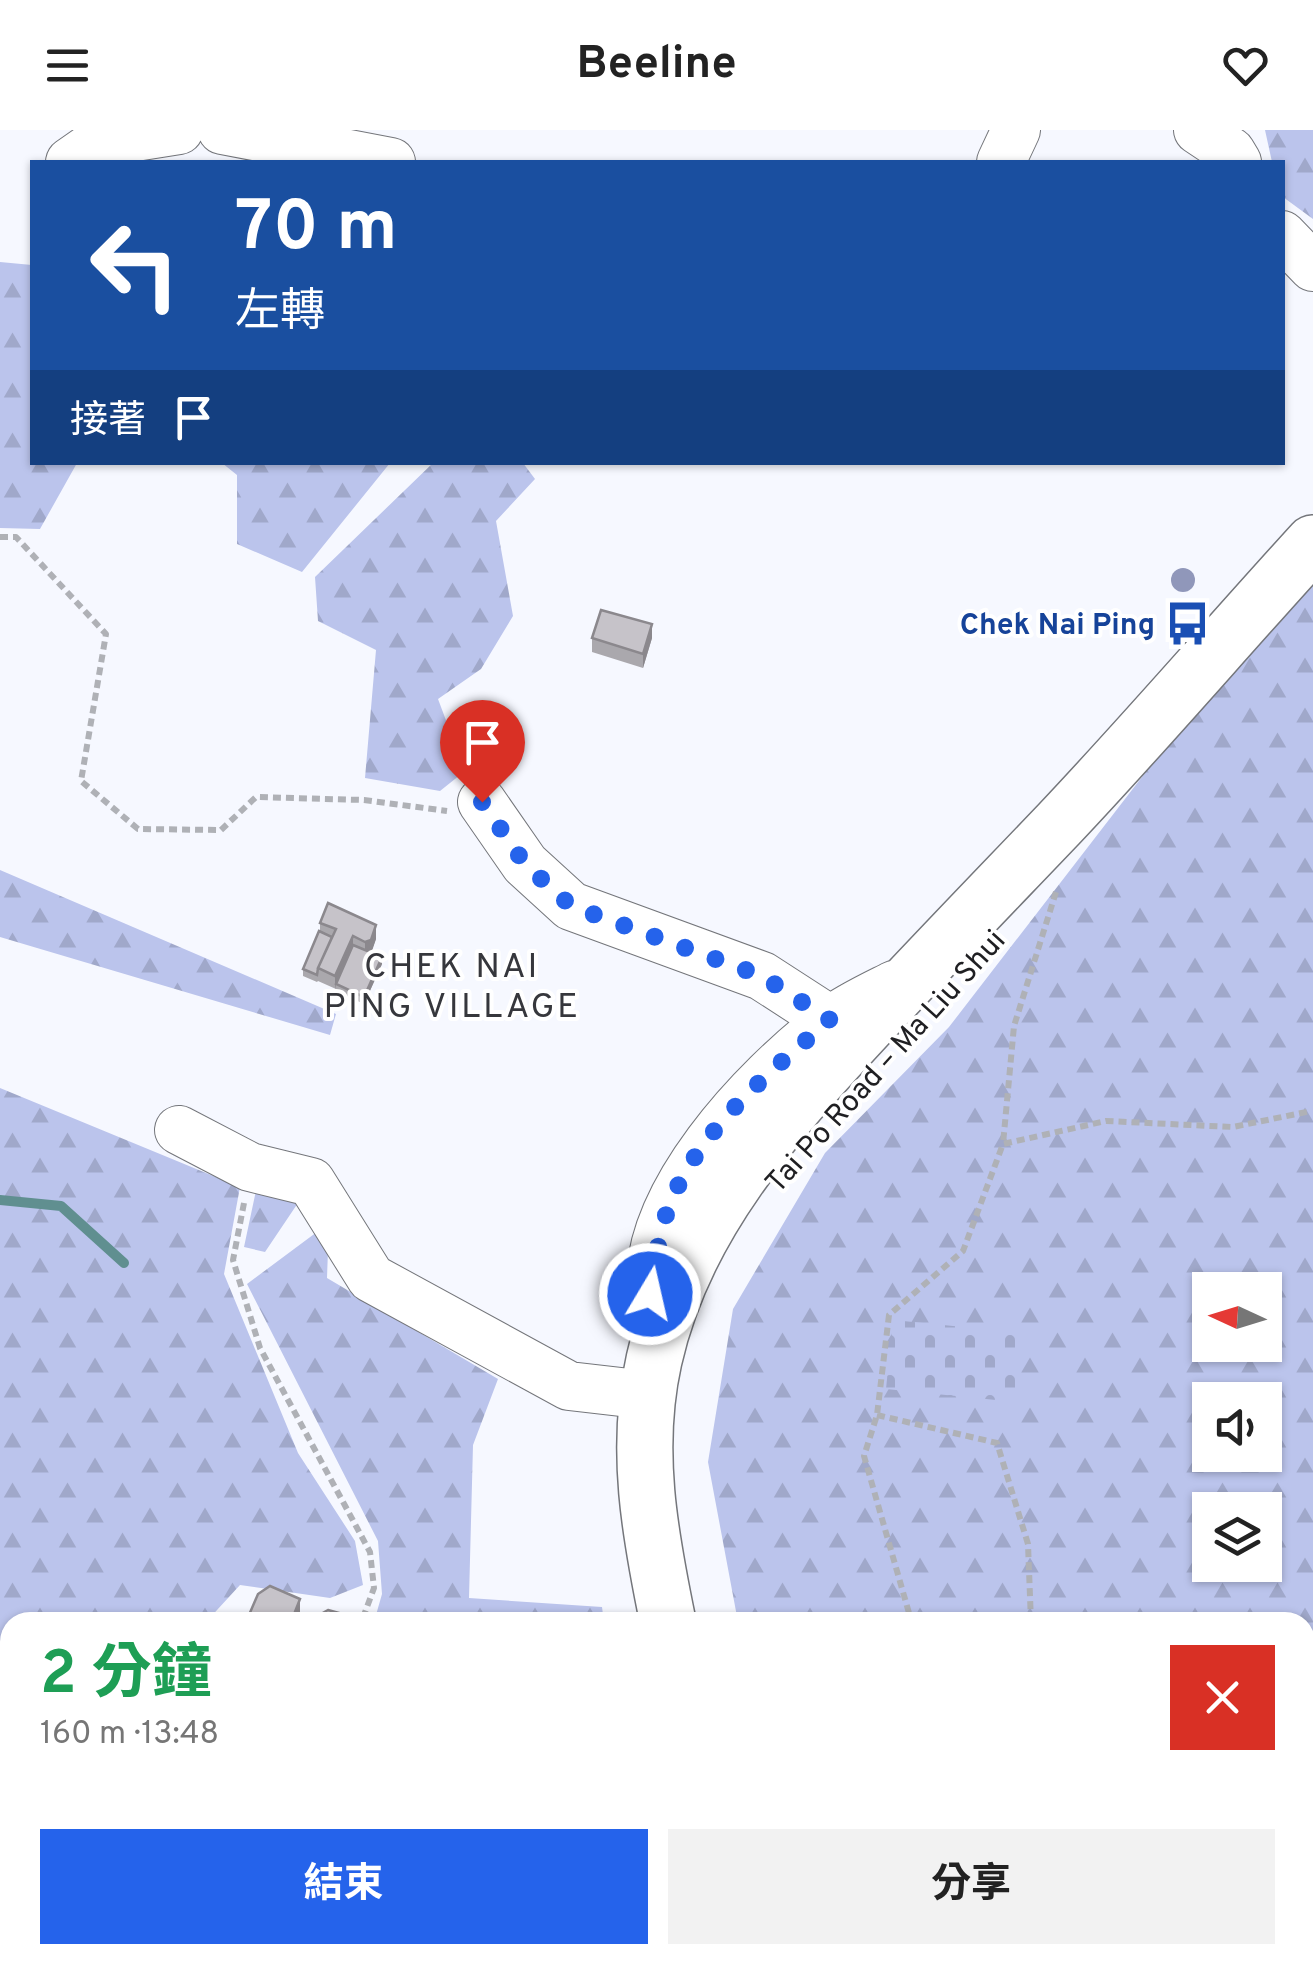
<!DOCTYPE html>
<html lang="zh-TW">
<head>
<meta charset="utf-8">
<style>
	:root { --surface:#fff; --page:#f2f2f2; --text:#222; --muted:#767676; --accent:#2563eb }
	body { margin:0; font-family:Overpass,"Noto Sans TC",sans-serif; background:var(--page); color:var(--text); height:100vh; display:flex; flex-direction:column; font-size:38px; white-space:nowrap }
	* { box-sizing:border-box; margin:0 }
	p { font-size:32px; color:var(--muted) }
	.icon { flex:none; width:55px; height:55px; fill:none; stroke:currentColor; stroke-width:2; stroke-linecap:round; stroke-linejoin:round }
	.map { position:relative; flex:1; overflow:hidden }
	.sheet { position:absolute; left:0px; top:1482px; width:1315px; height:352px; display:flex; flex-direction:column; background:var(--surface); border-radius:30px 30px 0 0; box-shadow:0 2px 8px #0004 }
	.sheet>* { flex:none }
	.banner { position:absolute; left:30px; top:30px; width:1255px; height:305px; border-radius:0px; box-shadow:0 2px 8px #0004; background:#1a4fa0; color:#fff; overflow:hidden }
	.needle { width:65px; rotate:274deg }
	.buttons { position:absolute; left:1192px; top:1142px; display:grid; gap:20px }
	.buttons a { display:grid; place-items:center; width:90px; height:90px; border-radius:0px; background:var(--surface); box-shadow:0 2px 8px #0004; font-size:50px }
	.pin { position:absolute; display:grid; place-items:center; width:85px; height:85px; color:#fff; margin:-102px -42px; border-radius:50% 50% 50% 0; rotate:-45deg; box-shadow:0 0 10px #0007 }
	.pin .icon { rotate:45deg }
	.me { position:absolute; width:110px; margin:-55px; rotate:9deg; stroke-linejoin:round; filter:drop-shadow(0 0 8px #0008) }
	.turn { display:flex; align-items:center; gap:35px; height:210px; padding:0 40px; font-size:45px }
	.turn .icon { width:130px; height:130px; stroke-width:2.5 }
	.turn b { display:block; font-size:70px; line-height:85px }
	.then { display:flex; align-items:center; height:95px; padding:0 40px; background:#0003; gap:20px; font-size:38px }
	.round { display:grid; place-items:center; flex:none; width:105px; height:105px; border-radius:0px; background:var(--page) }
	.overview { display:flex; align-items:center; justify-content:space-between; height:170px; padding:0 40px }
	h1 { font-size:60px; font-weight:700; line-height:75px; color:#1e9e55 }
	.action { display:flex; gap:20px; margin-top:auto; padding:20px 40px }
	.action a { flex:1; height:115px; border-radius:0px; background:var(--accent); color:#fff; font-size:40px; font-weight:700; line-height:115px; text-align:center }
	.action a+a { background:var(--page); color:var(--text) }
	header { display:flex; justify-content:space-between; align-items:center; height:130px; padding:0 40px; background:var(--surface); font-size:45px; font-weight:700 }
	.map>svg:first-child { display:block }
	.forest { fill:url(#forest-firs); fill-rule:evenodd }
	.cemetery { fill:url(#cemetery-stones) }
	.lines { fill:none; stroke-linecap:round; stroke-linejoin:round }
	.stream { stroke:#608f90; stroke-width:10 }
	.minor-casing { stroke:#74767b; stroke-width:50 }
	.major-casing { stroke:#74767b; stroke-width:58 }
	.path { stroke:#afb1b6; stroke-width:6; stroke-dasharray:8 5; stroke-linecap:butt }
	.minor { stroke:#fff; stroke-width:48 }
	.major { stroke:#fff; stroke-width:55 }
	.tree { fill:#9097ba }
	.wall { fill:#aaa8ad }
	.shaded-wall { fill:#8b888d }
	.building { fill:#c6c3c9; stroke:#8b888d; stroke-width:2.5 }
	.route { stroke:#2563eb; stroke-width:18; stroke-dasharray:0 32.4 }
	.labels { text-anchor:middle; stroke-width:8; stroke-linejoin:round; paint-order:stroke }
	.transit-label { font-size:30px; font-weight:bold; fill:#164399; stroke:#fff; text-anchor:end }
	.street-label { font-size:30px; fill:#1f1f22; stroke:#fff }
	.quarter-label { font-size:35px; letter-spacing:2.5px; fill:#36373c; stroke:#fff }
</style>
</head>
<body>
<header><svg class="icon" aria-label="menu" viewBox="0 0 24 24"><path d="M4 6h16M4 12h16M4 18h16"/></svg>Beeline<svg class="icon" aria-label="heart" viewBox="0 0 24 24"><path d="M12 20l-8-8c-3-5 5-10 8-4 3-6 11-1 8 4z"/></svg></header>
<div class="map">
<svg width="1313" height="1834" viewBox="0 0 1313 1834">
	<defs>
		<pattern id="forest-firs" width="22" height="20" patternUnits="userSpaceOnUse" patternTransform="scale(2.5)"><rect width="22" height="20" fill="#bbc4ec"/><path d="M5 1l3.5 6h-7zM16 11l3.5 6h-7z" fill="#a0a8ca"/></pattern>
		<pattern id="cemetery-stones" width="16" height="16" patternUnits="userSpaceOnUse" patternTransform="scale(2.5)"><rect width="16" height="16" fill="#bbc4ec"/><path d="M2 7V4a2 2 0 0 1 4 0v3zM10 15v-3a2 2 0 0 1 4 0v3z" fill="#a0a8ca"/></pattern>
	</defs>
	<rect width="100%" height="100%" fill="#f6f8ff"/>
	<path class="forest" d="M1265,0H1313V89L1283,67L1282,32H1272Z
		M0,132L32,135V332L77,333L40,399L0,398Z
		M434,332L523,333L535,349L496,391L513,486L481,539L438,569L465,641L440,661L365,648L376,520L318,491L315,447Z
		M222,333H390L302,442L237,414V345Z
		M1313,453V1834H770L769,1825H1305V1492H738L708,1332L733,1179L825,1023L949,897L1206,564ZM1210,1160H1265V1215H1210ZM1210,1270H1265V1325H1210ZM1210,1380H1265V1435H1210Z
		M0,740L336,884L330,905L0,807Z
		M0,958L240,1057L224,1144L298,1323L355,1411L363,1455L330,1468L240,1455L206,1492H10V1796L0,1788Z
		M258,1051L304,1064L265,1122L244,1117Z
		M329,1093L327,1148L498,1249L473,1315L469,1468L602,1477L604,1492H374L382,1464L378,1411L247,1154Z
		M52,1825H626V1826L625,1834H66Z"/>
	<path class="cemetery" d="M893,1190L1023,1203L1016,1272L886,1259Z"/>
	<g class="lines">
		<path class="stream" d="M0,1070L61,1076L124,1133
			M554,1834L566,1825"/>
		<defs>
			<path id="minor" d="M222,0L391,32
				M1198,0L1231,22L1237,32
				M70,32L97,13L179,0
				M1001,32L1016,0
				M1282,105L1313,137
				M482,672L525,734L571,776L762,846L830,890
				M179,1000L250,1037L311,1052L371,1148L569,1256L647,1265
				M661,1203C658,1191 652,1178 651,1166C641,1066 755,948 828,892C848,877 872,866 894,855"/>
			<path id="major" d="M668,1492C650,1405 634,1319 654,1230C684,1095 775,995 866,897C930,828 995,761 1059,694C1146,602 1228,506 1313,413
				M703,1834L705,1825"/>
		</defs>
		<use href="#minor" class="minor-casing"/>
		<use href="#major" class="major-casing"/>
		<path class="path" d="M0,407H16L106,504L81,651L138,699L221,700L256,667L364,670L447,681
			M1056,762L1014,896L1003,1014L1106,991L1233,997L1311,981
			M244,1073L233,1130L260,1218L370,1422L374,1458L364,1485
			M877,1285L997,1313L1028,1414L1031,1492
			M916,1492L911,1490L864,1326L877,1285L889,1185L963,1121L1003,1014
			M1305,1571L1313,1575"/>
		<use href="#minor" class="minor"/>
		<use href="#major" class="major"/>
	</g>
	<circle class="tree" cx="1183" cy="450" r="12"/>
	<path class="wall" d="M592,508H652L643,538L592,522Z
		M320,793L376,809L371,822L382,834L364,874L336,861V859L318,851L317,852L303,846V839L320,801Z"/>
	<path class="shaded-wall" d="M652,494V508L643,538V524Z
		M376,795V809L371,824L365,826V812Z
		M353,806V820L336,854L335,860V846Z
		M382,827V834L364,874V867Z
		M300,1469V1483L296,1492H291Z"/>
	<path class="building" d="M601,480L652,494L643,524L592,508Z
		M328,773L376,795L371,810L365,812L353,806L335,846L318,838L336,799L320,793Z
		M319,801L332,807L318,838L317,845L303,839Z
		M353,815L382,827L364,867L336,854Z
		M270,1456L300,1469L291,1492H246L258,1464Z
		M328,1480L343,1484L346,1492H312L314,1488Z"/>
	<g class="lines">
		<path class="route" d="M482,672L525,734L571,776L762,846L830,890C770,941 694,1004 667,1082C658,1108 655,1137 650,1164"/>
	</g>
	<defs>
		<symbol id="bus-bare" viewBox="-9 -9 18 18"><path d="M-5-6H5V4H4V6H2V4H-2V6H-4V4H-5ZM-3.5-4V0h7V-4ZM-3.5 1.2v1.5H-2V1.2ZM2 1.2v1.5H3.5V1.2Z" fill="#1a4fb4" stroke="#fff" stroke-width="2.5" paint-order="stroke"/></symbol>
	</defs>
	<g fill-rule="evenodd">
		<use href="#bus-bare" x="1156" y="462" width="63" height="63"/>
	</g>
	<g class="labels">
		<g class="transit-label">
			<text x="1155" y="504">Chek Nai Ping</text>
		</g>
		<g class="street-label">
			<text transform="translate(885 931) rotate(-48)" y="10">Tai Po Road – Ma Liu Shui</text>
		</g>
		<g class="quarter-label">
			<text x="452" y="847">CHEK NAI<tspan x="452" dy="40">PING VILLAGE</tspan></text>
		</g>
	</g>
</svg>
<div class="buttons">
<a><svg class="needle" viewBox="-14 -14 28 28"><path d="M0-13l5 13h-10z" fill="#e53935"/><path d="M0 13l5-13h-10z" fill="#767676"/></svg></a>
<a><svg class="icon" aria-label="sound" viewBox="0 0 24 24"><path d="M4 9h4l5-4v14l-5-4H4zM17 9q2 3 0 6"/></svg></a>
<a><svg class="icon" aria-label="layers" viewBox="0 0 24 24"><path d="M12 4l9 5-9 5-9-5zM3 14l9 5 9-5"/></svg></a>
</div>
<div class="pin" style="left:482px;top:672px;background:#d93025"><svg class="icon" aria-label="arrive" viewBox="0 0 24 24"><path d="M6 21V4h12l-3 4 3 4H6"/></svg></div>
<svg class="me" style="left:650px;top:1164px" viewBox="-20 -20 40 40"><circle r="17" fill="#2563eb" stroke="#fff" stroke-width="3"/><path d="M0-11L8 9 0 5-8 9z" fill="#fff"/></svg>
<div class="banner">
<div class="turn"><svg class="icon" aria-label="left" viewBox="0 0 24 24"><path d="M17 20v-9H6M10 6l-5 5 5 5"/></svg><div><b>70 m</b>左轉</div></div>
<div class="then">接著<svg class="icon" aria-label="arrive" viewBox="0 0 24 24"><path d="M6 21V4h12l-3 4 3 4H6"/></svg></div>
</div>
<section class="sheet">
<div class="overview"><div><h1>2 分鐘</h1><p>160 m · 13:48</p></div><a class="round" style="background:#d93025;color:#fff"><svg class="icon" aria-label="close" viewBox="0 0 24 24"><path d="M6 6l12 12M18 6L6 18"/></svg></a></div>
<div class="action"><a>結束</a><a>分享</a></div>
</section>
</div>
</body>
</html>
